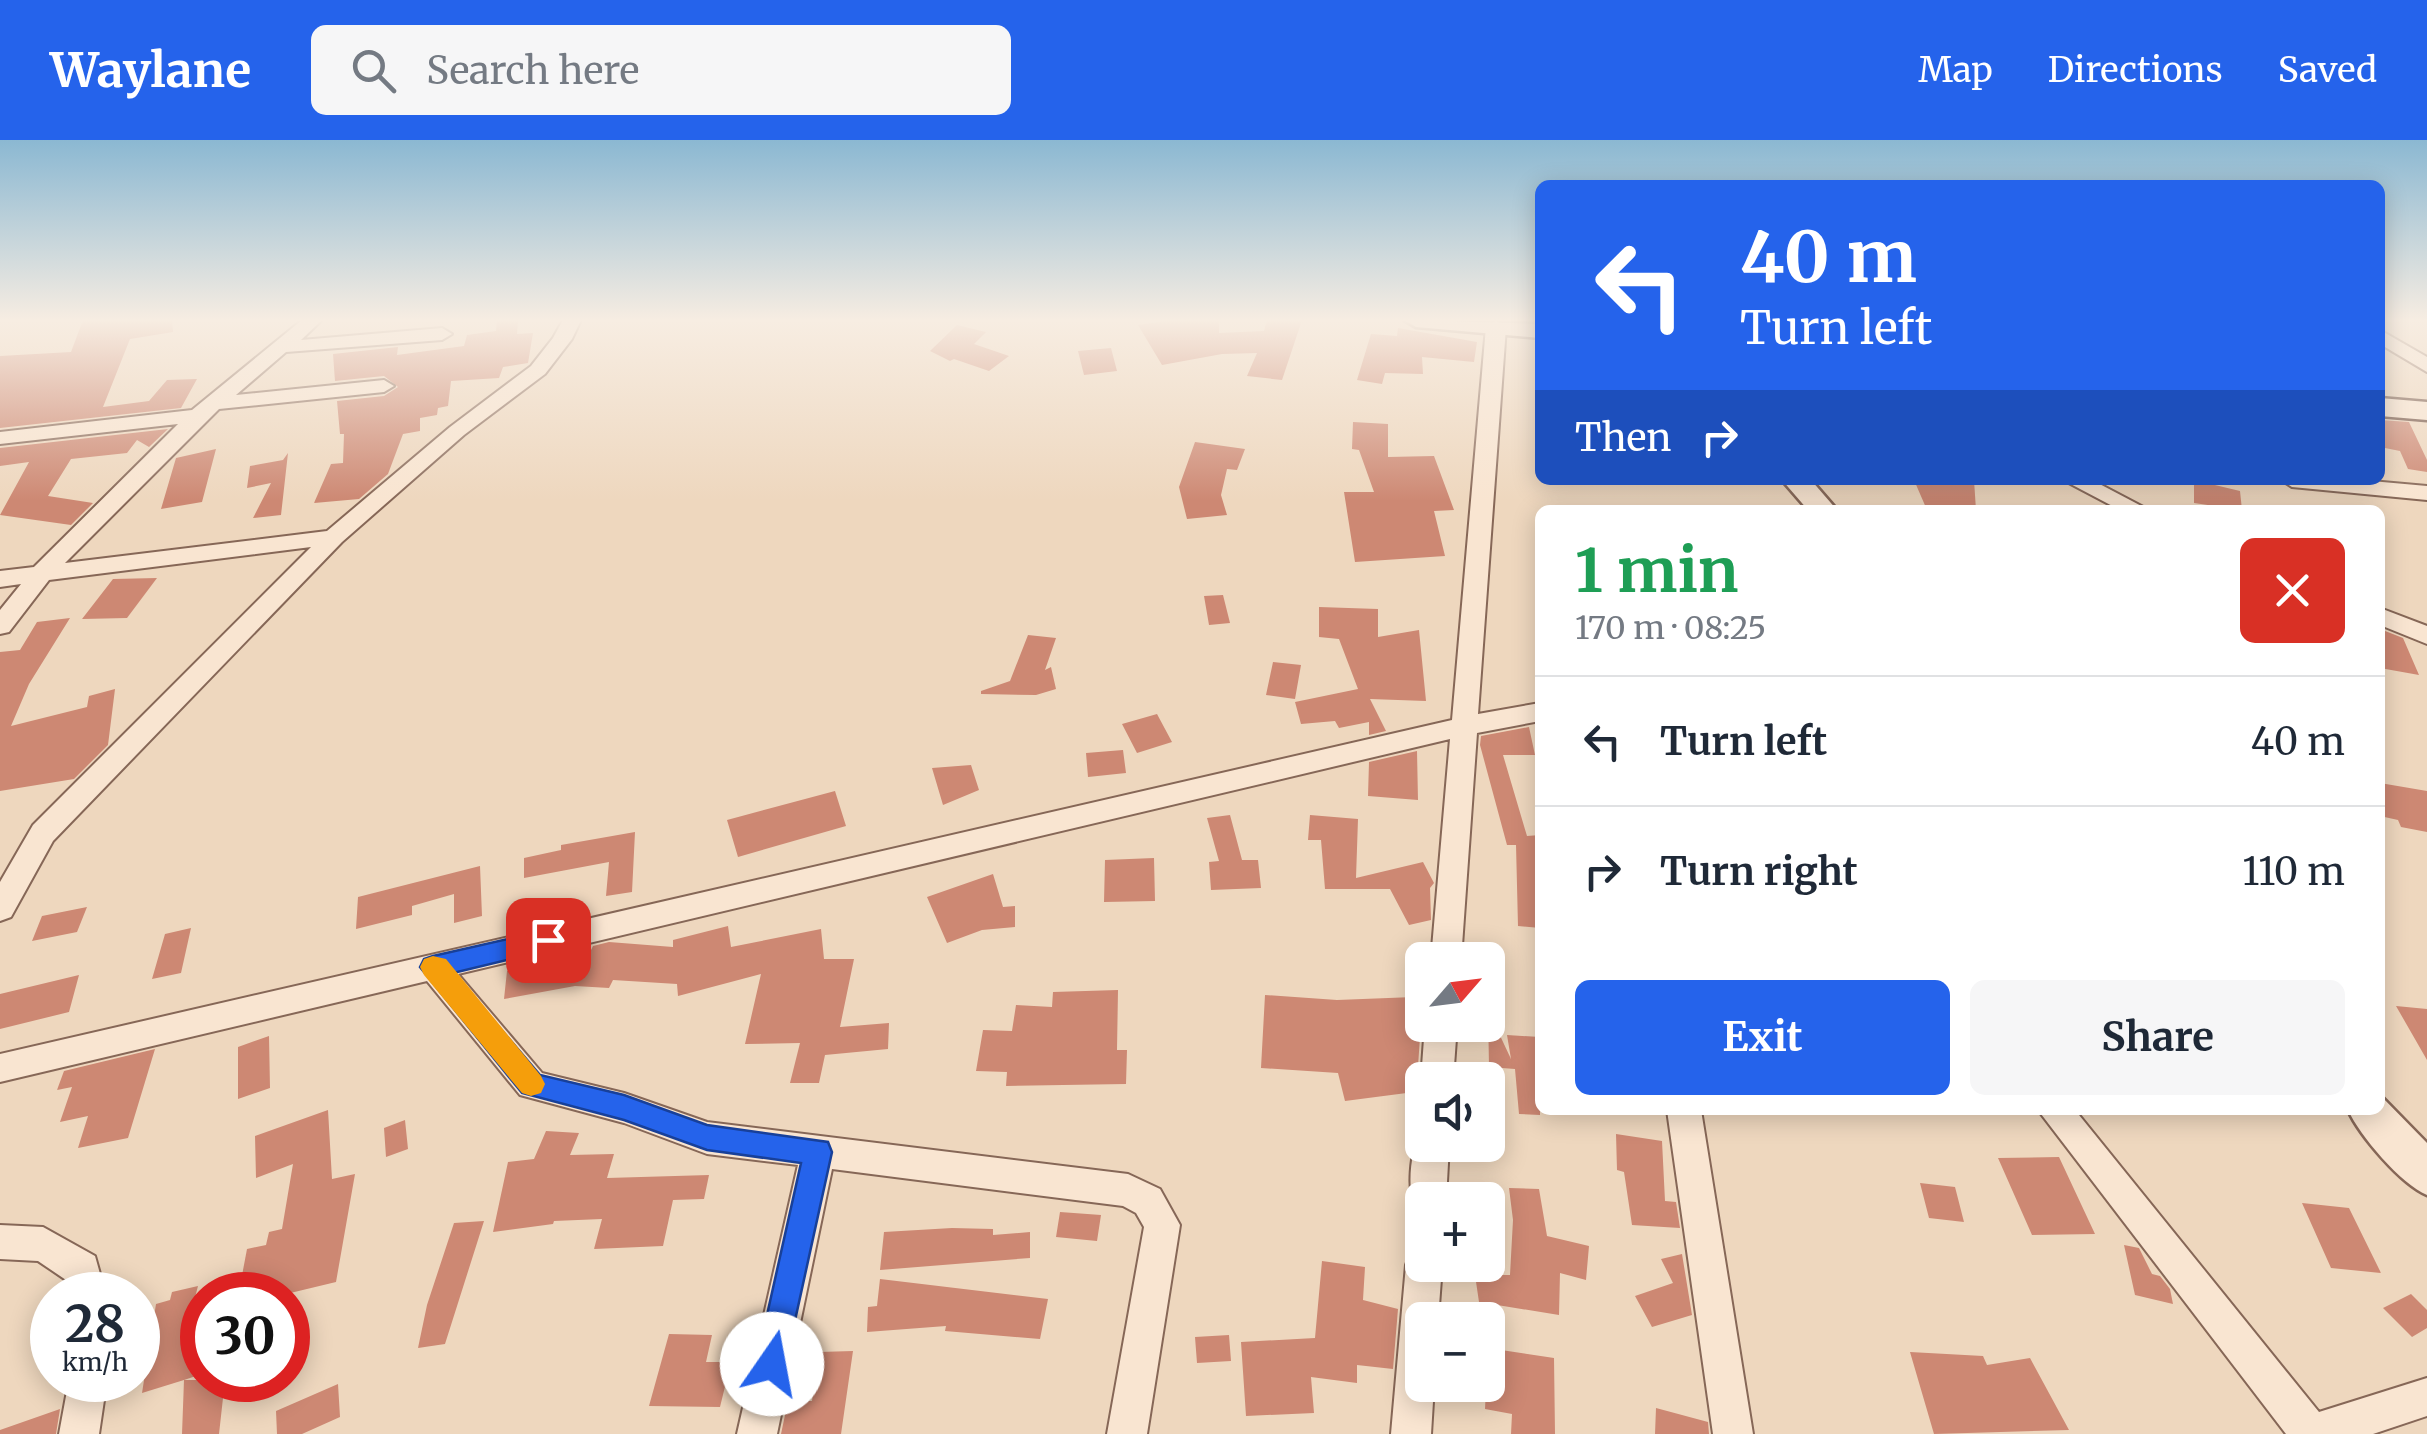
<!DOCTYPE html>
<html lang="en">
<head>
<meta charset="utf-8">
<style>
	:root { --surface:#fff; --page:#f6f6f7; --text:#1f2937; --muted:#747a83; --line:#e0e1e3; --accent:#2563eb }
	body { margin:0; font-family:Merriweather,serif; background:var(--page); color:var(--text); height:100vh; display:flex; flex-direction:column; font-size:38px; white-space:nowrap }
	* { box-sizing:border-box; margin:0 }
	p { font-size:32px; color:var(--muted) }
	.icon { flex:none; width:55px; height:55px; fill:none; stroke:currentColor; stroke-width:2; stroke-linecap:round; stroke-linejoin:round }
	.map { position:relative; flex:1; overflow:hidden }
	.details { position:absolute; left:1535px; top:365px; width:850px; height:610px; display:flex; flex-direction:column; background:var(--surface); border-radius:15px; box-shadow:0 5px 25px #0003 }
	.details>* { flex:none }
	.top-card { position:absolute; left:1535px; top:40px; width:850px; height:305px; border-radius:15px; box-shadow:0 5px 25px #0003; background:#2563eb; color:#fff; overflow:hidden }
	.needle { width:65px; rotate:62deg }
	.fabs { position:absolute; left:1405px; top:802px; display:grid; gap:20px }
	.fabs a { display:grid; place-items:center; width:100px; height:100px; border-radius:15px; background:var(--surface); box-shadow:0 5px 25px #0003; font-size:50px }
	.speed { position:absolute; left:30px; top:1132px; display:flex; gap:20px; font-size:50px; font-weight:700; text-align:center }
	.speed>* { display:grid; place-content:center; width:130px; height:130px; border-radius:50%; background:var(--surface); box-shadow:0 5px 25px #0003; line-height:1 }
	.speed small { font-size:25px; font-weight:400 }
	.speed .limit { border:15px solid #d22; background:#fff; color:#111 }
	.pin { position:absolute; display:grid; place-items:center; width:85px; height:85px; color:#fff; margin:-42px; border-radius:20px; box-shadow:0 5px 15px #0006 }
	.me { position:absolute; width:110px; margin:-55px; rotate:12deg; stroke-linejoin:round; filter:drop-shadow(0 0 8px #0008) }
	.turn { display:flex; align-items:center; gap:35px; height:210px; padding:0 40px; font-size:45px }
	.turn .icon { width:130px; height:130px; stroke-width:2.5 }
	.turn b { display:block; font-size:70px; line-height:85px }
	.then { display:flex; align-items:center; height:95px; padding:0 40px; background:#0003; gap:20px; font-size:38px }
	.round { display:grid; place-items:center; flex:none; width:105px; height:105px; border-radius:15px; background:var(--page) }
	.overview { display:flex; align-items:center; justify-content:space-between; height:170px; padding:0 40px }
	h1 { font-size:60px; font-weight:700; line-height:75px; color:#1e9e55 }
	.primary-button { display:flex; gap:20px; margin-top:auto; padding:20px 40px }
	.primary-button a { flex:1; height:115px; border-radius:15px; background:var(--accent); color:#fff; font-size:40px; font-weight:700; line-height:115px; text-align:center }
	.primary-button a+a { background:var(--page); color:var(--text) }
	ul { padding:0; list-style:none }
	li { display:flex; align-items:center; gap:30px; height:130px; padding:0 40px; border-top:2px solid var(--line) }
	li div { flex:1 }
	li b { display:block; font-size:38px }
	li em { font-style:normal }
	header { display:flex; align-items:center; gap:60px; box-sizing:border-box; height:140px; padding:0 50px; background:var(--accent); color:#fff }
	header strong { font-size:48px }
	nav { display:flex; gap:55px; margin-inline-start:auto; font-size:35px }
	.search { width:700px; height:90px; background:var(--page); display:flex; align-items:center; gap:25px; box-sizing:border-box; padding:0 35px; border-radius:15px; color:var(--muted); font-size:38px }
	.map>svg:first-child { display:block }
	.building { fill:#cd8873 }
	.lines { fill:none; stroke-linecap:round; stroke-linejoin:round }
	.minor-casing { stroke:#866757; stroke-width:4 }
	.tertiary-casing { stroke:#866757; stroke-width:5 }
	.secondary-casing { stroke:#68483a; stroke-width:5 }
	.minor { fill:#f9e5d1; fill-rule:evenodd }
	.tertiary { fill:#f9e5d1; fill-rule:evenodd }
	.secondary { fill:#f9e5d1; fill-rule:evenodd }
	.route { fill:#2563eb; stroke:#184099; stroke-width:2.5 }
	.slow { fill:#f59e0b }
</style>
</head>
<body>
<header>
<strong>Waylane</strong>
<div class="search"><svg class="icon" aria-label="search" viewBox="0 0 24 24"><circle cx="10" cy="10" r="6"/><path d="M15 15l6 6"/></svg>Search here</div>
<nav><a>Map</a><a>Directions</a><a>Saved</a></nav>
</header>
<div class="map">
<svg width="2427" height="1294" viewBox="0 0 2427 1294">
	<rect width="100%" height="100%" fill="#eed7be"/>
	<path class="building" d="M83,180H172L173,192L130,199L103,267L149,261L167,240L197,239L181,268L0,288V216L71,212Z
		M497,180H518L517,194L533,193L528,223L503,227L499,238L451,241L448,266L438,268L437,275L420,278V291L403,294L388,334L359,359L314,363L331,324L343,323L344,294H340L337,261L384,256L398,247L384,236L335,241L333,214L398,207L397,215L464,206L467,195L496,191Z
		M1170,180H1219V193L1264,191L1267,180H1302L1282,240L1247,236L1257,213L1222,214L1162,225L1138,185Z
		M957,185L986,192L974,204L1009,216L989,231L954,219L950,221L930,211Z
		M1398,188L1477,202L1474,222L1422,217L1423,234L1385,233L1382,244L1357,240L1371,194L1397,196Z
		M1111,208L1117,231L1084,235L1078,211Z
		M2380,280L2409,282L2427,320V332L2408,329L2400,311L2380,307Z
		M1353,282L1388,284V317L1434,316L1454,370L1434,371L1445,416L1355,422L1344,352H1374L1359,310L1352,309Z
		M168,289L149,307L137,300L127,313L71,319L48,356L93,363L71,385L0,375L29,322L0,326V308Z
		M1195,302L1245,309L1237,330L1227,329L1221,355L1227,375L1187,379L1179,347Z
		M216,309L202,362L161,369L176,318Z
		M288,313L281,375L253,378L271,343L247,348L250,326L283,320Z
		M1914,340H1974L1976,370H1927Z
		M2194,340L2240,351L2242,370L2194,363Z
		M157,438L127,478L82,479L113,439Z
		M1223,455L1230,483L1209,485L1204,456Z
		M1319,467L1378,469V497L1419,490L1426,561L1370,559L1386,591L1369,595V582L1339,588L1335,581L1301,584L1295,562L1358,549L1339,499L1319,497Z
		M70,478L29,544L11,586L87,567L89,556L115,549L108,605L74,639L0,651V512L20,510L37,482Z
		M2380,489L2403,498L2419,535L2380,528Z
		M1028,495L1056,498L1045,530L1051,527L1056,549L1036,555L981,554V551L1010,541Z
		M1273,522L1301,525L1295,559L1266,555Z
		M1157,574L1172,602L1137,613L1122,584Z
		M1529,587L1535,615H1503L1527,696L1540,695V788L1518,786L1516,705H1507L1480,605L1481,596Z
		M1123,610L1126,633L1088,637L1086,613Z
		M1417,611L1418,660L1368,656L1369,622Z
		M971,625L979,650L943,665L932,628Z
		M2380,643L2427,651V692L2401,687L2398,680L2380,676Z
		M835,651L846,686L738,717L727,680Z
		M1230,675L1242,720H1258L1261,748L1211,750L1209,722L1219,721L1207,678Z
		M1310,675L1358,679L1356,738L1423,722L1434,743L1430,748L1431,780L1409,785L1390,749H1325L1321,700H1308Z
		M635,692L632,752L606,756L609,722L524,738V718L561,710V705Z
		M1154,718L1155,761L1104,762L1105,720Z
		M480,726L482,776L454,783V754L412,766V775L356,789L358,757Z
		M993,734L1003,767L1015,766V787L982,790L947,803L927,757Z
		M87,767L77,792L32,801L42,776Z
		M728,786L731,807L821,789L824,819H854L840,887L889,883L888,909L825,915L819,943H790L800,903L745,904L761,834L678,856L677,844L613,840L609,848L575,846L504,859L507,831L588,816L593,806L609,802L673,807V800Z
		M191,788L181,833L152,839L165,794Z
		M79,835L69,872L0,889V854Z
		M1118,850L1117,910H1127L1126,944L1006,946L1007,932L976,931L983,890L1012,891L1016,865L1052,867L1053,852Z
		M1265,855L1337,860L1414,857L1420,897L1417,941L1422,951L1345,961L1338,933L1261,928Z
		M2396,866L2427,869V920Z
		M1488,870L1511,919L1507,895L1540,897V975L1519,974L1515,929L1489,927Z
		M269,896L270,948L238,959V907Z
		M155,909L128,998L78,1008L88,976L60,982L72,947L57,950L64,931Z
		M328,970L332,1039L355,1034L336,1142L282,1155H255L258,1141L240,1146L247,1109L266,1105L269,1092L282,1089L293,1024L256,1038L255,996Z
		M405,980L408,1009L386,1017L384,988Z
		M546,991L579,993L570,1015L614,1014L607,1038L709,1035L704,1059L673,1060L663,1106L594,1109L602,1079L554,1081L553,1084L493,1092L508,1022L534,1019Z
		M1616,994L1662,1001L1665,1061L1676,1062L1680,1088L1632,1085L1624,1032L1617,1030Z
		M2059,1017L2095,1094L2032,1095L1998,1018Z
		M1920,1043L1955,1047L1964,1082L1929,1078Z
		M1509,1048L1539,1049L1547,1096L1589,1106L1586,1140L1560,1133L1559,1175L1479,1162L1475,1135H1510L1513,1080Z
		M2302,1063L2349,1068L2381,1133L2331,1128Z
		M1060,1072L1101,1075L1097,1101L1056,1097Z
		M484,1081L445,1204L418,1208L427,1165L454,1083Z
		M952,1088L993,1089V1095L1030,1092V1118L880,1130L884,1092Z
		M2124,1105L2139,1108L2152,1134L2160,1136L2170,1149L2173,1164L2135,1155Z
		M1682,1114L1692,1175L1652,1187L1635,1156L1673,1143L1661,1119Z
		M1322,1121L1365,1127L1363,1160L1398,1169L1393,1229L1357,1225V1243L1311,1237L1314,1273L1246,1276L1241,1202L1315,1198Z
		M880,1139L1048,1159L1040,1199L945,1191L946,1186L867,1192L868,1167L877,1166Z
		M198,1146L190,1177L202,1173V1234L184,1240H225L219,1294H182L184,1240L142,1253L156,1164L170,1160L172,1152Z
		M2411,1154L2427,1170V1188L2412,1197L2383,1168Z
		M669,1194L712,1195L706,1222H731L720,1267L649,1266Z
		M1229,1195L1231,1221L1197,1223L1195,1197Z
		M1488,1208L1554,1218L1555,1294H1511L1512,1274L1485,1269Z
		M853,1211L841,1294H781L788,1261H812L819,1212Z
		M1910,1212L1983,1216L1987,1225L2030,1218L2069,1290L1934,1294Z
		M338,1244L340,1277L302,1294H277L276,1271Z
		M1656,1268L1708,1282L1709,1294H1655Z
		M60,1269L56,1294H0V1290Z"/>
	<g class="lines">
		<defs>
			<path id="minor" d="M302,180H322L301,200L442,188L452,194L442,200L286,212L236,255L384,240L394,246L384,252L219,269L65,423L327,391L450,287L531,226L553,198L563,180H581L572,199L545,234L464,295L342,402L53,701L11,777L0,781V742L33,685L311,407L49,440L9,492L0,494V470L21,444L0,447V431L34,427L178,284L0,304V292L192,270Z
				M1496,181L1506,187L1478,574L1540,563V581L1477,593L1461,820H1431L1450,599L458,834L542,933L624,953L707,982L1128,1034L1160,1049L1180,1085L1147,1294H1107L1144,1087L1136,1073L1123,1066L832,1029L777,1294H737L798,1025L707,1014L624,983L520,955L427,841L0,942V914L1452,580L1486,187Z
				M2380,190L2427,217V232L2380,204Z
				M2063,340H2092L2149,370H2120Z
				M2281,340H2360L2427,346V360L2292,347Z
				M2380,468L2427,486V504L2380,485Z
				M1425,885H1457L1453,940H1422V944L1421,940Z
				M1667,970H1701L1753,1294H1713Z
				M2038,970H2075L2319,1272L2427,1238V1276L2373,1294H2286Z
				M1422,993V1005H1449L1446,1060H1422V1074L1416,1072C1407,1052 1409,1010 1422,993Z
				M0,1085L43,1087L95,1116L106,1155H70L66,1140L38,1121L0,1119Z
				M1422,1108V1125H1442L1438,1180H1422V1245H1434L1431,1294H1391L1406,1125L1411,1112Z
				M69,1240H107L99,1294H59Z"/>
			<path id="tertiary" d="M1404,180L1540,184V198L1416,187Z
				M1782,340H1811L1837,370H1808Z
				M2380,955L2427,1003V1055C2401,1044 2360,996 2348,970H2380Z"/>
			<path id="secondary" d="M2380,258L2427,262V280L2380,276Z"/>
		</defs>
		<use href="#minor" class="minor-casing"/>
		<use href="#tertiary" class="tertiary-casing"/>
		<use href="#secondary" class="secondary-casing"/>
		<use href="#minor" class="minor"/>
		<use href="#tertiary" class="tertiary"/>
		<use href="#secondary" class="secondary"/>
	</g>
	<linearGradient id="sky" x2="0" y2="1"><stop stop-color="#8bb8d2"/><stop offset="0.5" stop-color="#f7ede2"/><stop offset="1" stop-color="#f7ede2" stop-opacity="0"/></linearGradient>
	<rect width="2427" height="361" fill="url(#sky)"/>
	<path class="route" d="M548,790L556,793L560,800L556,808L453,833L540,935L624,955L707,985L828,1002L832,1012L783,1235L772,1239L761,1235L756,1224L801,1023L707,1010L624,980L522,953L420,827L424,819L433,816Z"/>
	<path class="slow" d="M433,816L446,819L541,936L545,944L541,953L531,956L522,953L424,835L420,827L424,819Z"/>
</svg>
<div class="fabs">
<a><svg class="needle" viewBox="-14 -14 28 28"><path d="M0-13l5 13h-10z" fill="#e53935"/><path d="M0 13l5-13h-10z" fill="#747a83"/></svg></a>
<a><svg class="icon" aria-label="sound" viewBox="0 0 24 24"><path d="M4 9h4l5-4v14l-5-4H4zM17 9q2 3 0 6"/></svg></a>
<a>+</a>
<a>−</a>
</div>
<div class="speed"><div>28<small>km/h</small></div><div class="limit">30</div></div>
<div class="pin" style="left:548px;top:800px;background:#d93025"><svg class="icon" aria-label="arrive" viewBox="0 0 24 24"><path d="M6 21V4h12l-3 4 3 4H6"/></svg></div>
<svg class="me" style="left:772px;top:1224px" viewBox="-20 -20 40 40"><circle r="19" fill="#fff"/><path d="M0-13L10 11 0 6-10 11z" fill="#2563eb"/></svg>
<div class="top-card">
<div class="turn"><svg class="icon" aria-label="left" viewBox="0 0 24 24"><path d="M17 20v-9H6M10 6l-5 5 5 5"/></svg><div><b>40 m</b>Turn left</div></div>
<div class="then">Then<svg class="icon" aria-label="right" viewBox="0 0 24 24"><path d="M7 20v-9h11M14 6l5 5-5 5"/></svg></div>
</div>
<section class="details">
<div class="overview"><div><h1>1 min</h1><p>170 m · 08:25</p></div><a class="round" style="background:#d93025;color:#fff"><svg class="icon" aria-label="close" viewBox="0 0 24 24"><path d="M6 6l12 12M18 6L6 18"/></svg></a></div>
<ul>
<li><svg class="icon" aria-label="left" viewBox="0 0 24 24"><path d="M17 20v-9H6M10 6l-5 5 5 5"/></svg><div><b>Turn left</b></div><em>40 m</em></li>
<li><svg class="icon" aria-label="right" viewBox="0 0 24 24"><path d="M7 20v-9h11M14 6l5 5-5 5"/></svg><div><b>Turn right</b></div><em>110 m</em></li>
</ul>
<div class="primary-button"><a>Exit</a><a>Share</a></div>
</section>
</div>
</body>
</html>
